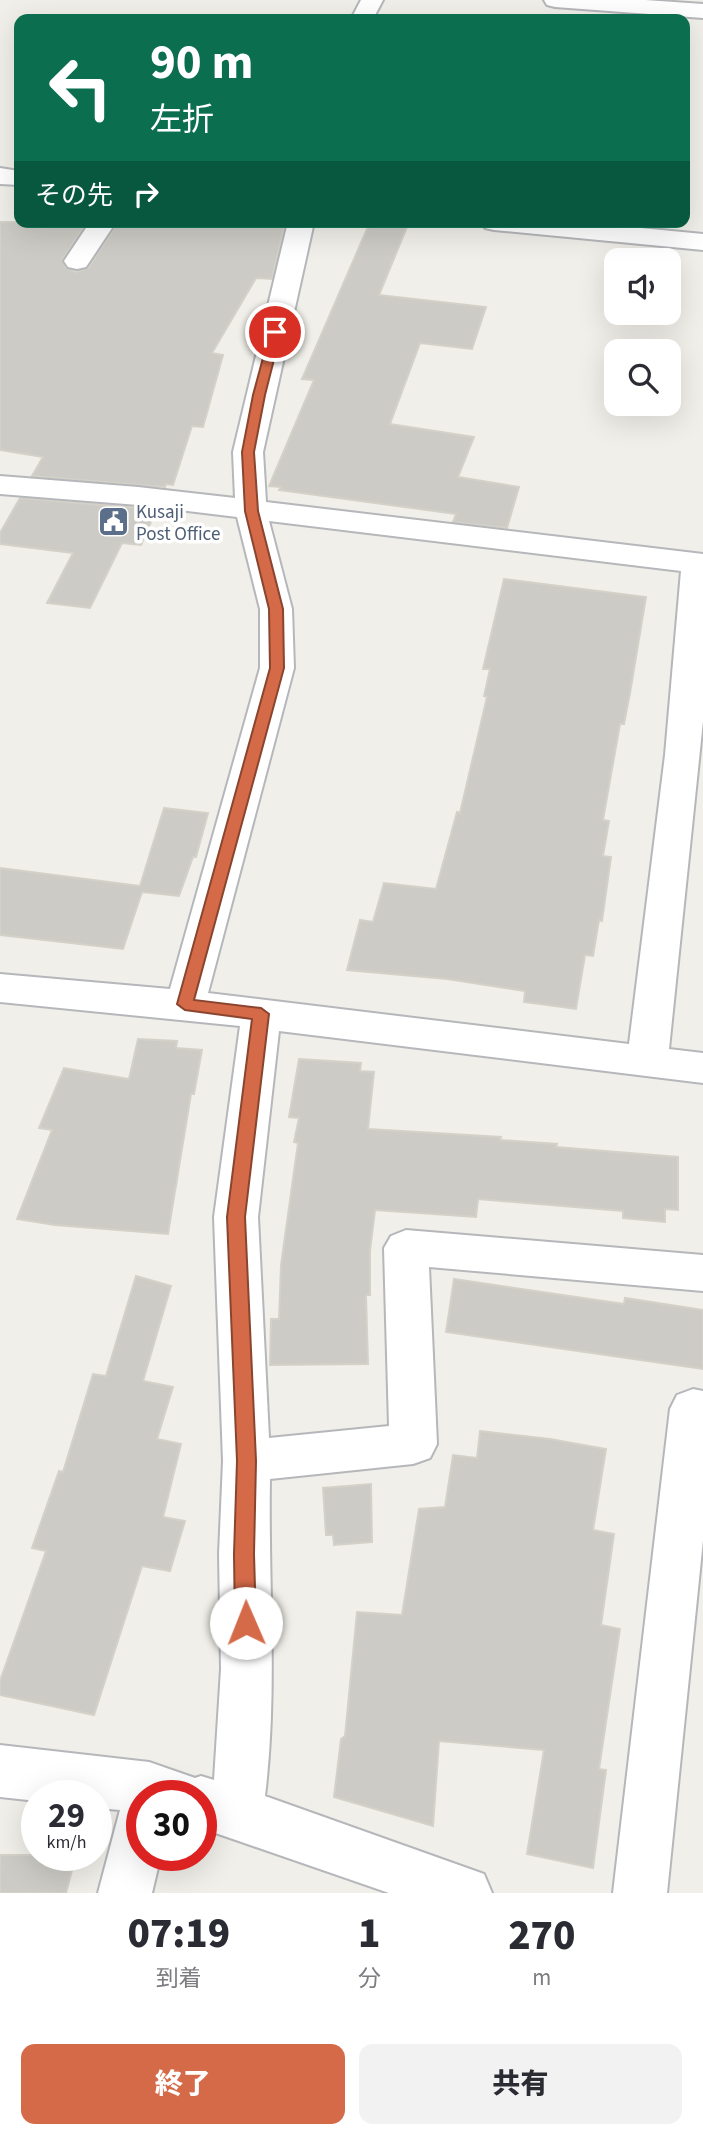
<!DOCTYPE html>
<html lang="ja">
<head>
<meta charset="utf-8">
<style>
	:root { --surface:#fff; --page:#f2f2f3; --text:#2b2b33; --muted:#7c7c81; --accent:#d56a49 }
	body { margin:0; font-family:"Source Sans 3","Noto Sans JP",sans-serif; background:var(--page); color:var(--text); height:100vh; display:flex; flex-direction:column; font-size:26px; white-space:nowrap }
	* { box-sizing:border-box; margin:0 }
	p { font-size:23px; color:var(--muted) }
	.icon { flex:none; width:38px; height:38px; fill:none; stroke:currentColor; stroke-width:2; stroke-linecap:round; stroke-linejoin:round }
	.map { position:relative; height:1893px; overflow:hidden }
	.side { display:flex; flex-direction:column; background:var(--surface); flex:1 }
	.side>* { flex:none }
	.hud { position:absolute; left:14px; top:14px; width:676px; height:214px; border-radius:14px; box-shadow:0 7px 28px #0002; background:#0b6e4f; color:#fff; overflow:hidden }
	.tools { position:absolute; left:604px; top:248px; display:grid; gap:14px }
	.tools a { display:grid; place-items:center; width:77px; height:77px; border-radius:14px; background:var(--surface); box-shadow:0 7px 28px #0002; font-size:35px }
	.speed { position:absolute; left:21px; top:1780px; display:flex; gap:14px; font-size:35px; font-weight:700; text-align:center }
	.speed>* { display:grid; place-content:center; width:91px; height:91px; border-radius:50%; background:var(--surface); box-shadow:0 7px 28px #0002; line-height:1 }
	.speed small { font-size:18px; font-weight:400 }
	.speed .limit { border:10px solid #d22; background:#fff; color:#111 }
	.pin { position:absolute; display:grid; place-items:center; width:60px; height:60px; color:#fff; margin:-30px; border:4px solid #fff; border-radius:50%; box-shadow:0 2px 7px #0007 }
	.me { position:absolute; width:77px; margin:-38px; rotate:359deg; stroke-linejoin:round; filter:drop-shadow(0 0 5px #0008) }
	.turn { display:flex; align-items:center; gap:24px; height:147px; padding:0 21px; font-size:32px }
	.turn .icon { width:91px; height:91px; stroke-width:2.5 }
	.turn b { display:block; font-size:49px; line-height:60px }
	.then { display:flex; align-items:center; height:66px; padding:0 21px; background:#0003; gap:14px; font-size:26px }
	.eta { display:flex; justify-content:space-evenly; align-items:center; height:119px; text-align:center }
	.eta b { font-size:42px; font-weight:800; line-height:49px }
	.button { display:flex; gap:14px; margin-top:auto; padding:14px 21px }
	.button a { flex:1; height:80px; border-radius:14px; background:var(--accent); color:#fff; font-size:28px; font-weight:800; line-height:80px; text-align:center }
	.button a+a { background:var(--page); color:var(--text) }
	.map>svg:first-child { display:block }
	.building { fill:#cccbc5; stroke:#d4d2c8; stroke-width:2 }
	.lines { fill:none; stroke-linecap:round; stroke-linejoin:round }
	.street-casing { stroke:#b6b7bb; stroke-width:4 }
	.street { fill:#fff; fill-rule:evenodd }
	.route { fill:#d56a49; stroke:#8a452f; stroke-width:2 }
	.labels { text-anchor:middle; stroke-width:7; stroke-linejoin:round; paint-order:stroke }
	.service-label { font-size:19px; fill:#4e5e75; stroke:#fff; text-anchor:start }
</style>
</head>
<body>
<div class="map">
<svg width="703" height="1893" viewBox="0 0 703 1893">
	<rect width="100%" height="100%" fill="#f0efe9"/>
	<path class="building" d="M0,222H87L62,260L66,268L76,272L88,268L118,222H285L272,279L256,278L212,353L223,355L203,427L192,426L173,485L166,484L165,487L32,476L43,457L0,450Z
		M370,222H409L379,295L486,307L472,349L420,343L390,424L474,437L458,477L519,487L507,528L453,522L456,514L279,490L281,487L269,486L314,380L302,379Z
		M20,498L138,508L156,510L141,545L122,543L90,608L47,603L73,553L0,544V533Z
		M504,579L646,597L630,693L624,724H620L603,820L609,821L603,856L611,857L602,921L599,920L593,956L585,955L576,1009L524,1002L525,991L447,979L347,970L360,920L373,922L384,883L436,889L457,812L460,813L487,697L484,696L490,669H483Z
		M164,808L208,813L196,857H193L179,896L142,892L123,949L0,935V868L140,886Z
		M138,1039L177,1041L176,1048L202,1050L194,1094H191L168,1234L55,1225L17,1219L52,1130L39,1128L64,1068L129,1079Z
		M299,1059L361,1063L360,1071L374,1072L368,1129L501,1137L500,1140L557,1144L556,1147L678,1157V1210L665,1209V1222L623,1218V1211L478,1199L476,1217L375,1210L370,1251V1295H366L368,1364L270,1365L271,1319H279L281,1265L298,1143L294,1142L299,1118L289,1117Z
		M136,1276L171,1286L143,1381L173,1387L157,1439L181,1444L163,1517L185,1521L170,1571L142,1566L94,1715L0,1695V1681L46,1551L32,1548L59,1471L63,1472L93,1374L106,1376Z
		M454,1279L624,1304L625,1298L703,1310V1369L446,1332Z
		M480,1431L550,1439L606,1449L593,1530L614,1534L601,1625L620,1629L599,1769L606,1770L593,1868L527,1854L544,1750L439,1741L433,1826L334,1797L341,1739L345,1736L357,1612L402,1615L419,1509L445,1507L453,1455L477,1458Z
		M371,1484L372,1542L334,1545L333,1535H326L323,1488Z
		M0,1855H76L66,1893H0Z"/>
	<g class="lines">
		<defs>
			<path id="street" d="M361,0H383L373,19H351Z
				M544,0H645L703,4V18L555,7L547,5Z
				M0,168L19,171V185L0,184Z
				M90,222H116L86,267L77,269L68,267L64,261Z
				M288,222H314L263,452L266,502L703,554V721L669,1049L703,1053V1083L279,1031L258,1217L269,1438L389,1426L384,1248L391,1236L406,1230L703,1255V1291L429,1267L437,1444L430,1458L413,1464L270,1479C268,1585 278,1691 265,1796L484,1874L492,1893H389L201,1828V1796H142V1855H161L152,1893H98L120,1810L96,1808V1796H37V1801L0,1797V1745L149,1762L195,1778L201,1776L214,1780L221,1669L219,1554L223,1461L214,1217L240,1026L0,1002V974L170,989L260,668V609L237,517L138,505L0,494V476L138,487L235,498L233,452ZM269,521L681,571L665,755L629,1044L208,993L294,668L292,609Z
				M481,222H578L703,234V250L494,230L485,228Z
				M693,1389L703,1391V1540L667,1893H613L670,1409L677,1395Z"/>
		</defs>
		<use href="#street" class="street-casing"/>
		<use href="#street" class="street"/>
	</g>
	<path class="route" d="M275,329L281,332L265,395L254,452L258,511L283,609L284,668L194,1000L261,1008L269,1014L245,1217L256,1461L254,1554L256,1623L253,1630L246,1633L238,1630L235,1623L234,1554L237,1461L227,1217L252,1019L185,1010L177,1004L270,668L269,609L245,511L242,452L253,395L270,332Z"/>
	<defs>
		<symbol id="civic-square" viewBox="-11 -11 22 22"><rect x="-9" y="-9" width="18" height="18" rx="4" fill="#5c6f8a" stroke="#fff"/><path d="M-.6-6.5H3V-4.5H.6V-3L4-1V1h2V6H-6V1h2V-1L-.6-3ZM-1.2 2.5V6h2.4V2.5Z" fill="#fff"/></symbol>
	</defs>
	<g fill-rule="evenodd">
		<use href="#civic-square" x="96" y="504" width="35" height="35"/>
	</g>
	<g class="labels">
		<g class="service-label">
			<text x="136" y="518">Kusaji<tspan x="136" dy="22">Post Office</tspan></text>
		</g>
	</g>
</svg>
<div class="tools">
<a><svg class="icon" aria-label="sound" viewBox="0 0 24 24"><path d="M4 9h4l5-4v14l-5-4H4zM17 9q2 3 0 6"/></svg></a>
<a><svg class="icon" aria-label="search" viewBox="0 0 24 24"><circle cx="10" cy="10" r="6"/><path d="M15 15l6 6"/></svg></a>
</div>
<div class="speed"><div>29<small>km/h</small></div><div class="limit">30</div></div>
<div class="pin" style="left:275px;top:332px;background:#d93025"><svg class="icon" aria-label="arrive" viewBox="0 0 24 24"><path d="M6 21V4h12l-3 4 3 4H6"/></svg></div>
<svg class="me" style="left:246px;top:1623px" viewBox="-20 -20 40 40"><circle r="19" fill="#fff"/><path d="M0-13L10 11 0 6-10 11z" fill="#d56a49"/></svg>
<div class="hud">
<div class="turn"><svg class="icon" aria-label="left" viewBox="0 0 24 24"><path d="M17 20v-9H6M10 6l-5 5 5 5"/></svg><div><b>90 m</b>左折</div></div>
<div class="then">その先<svg class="icon" aria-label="right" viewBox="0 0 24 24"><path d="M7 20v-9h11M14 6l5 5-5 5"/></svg></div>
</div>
</div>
<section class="side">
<div class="eta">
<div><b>07:19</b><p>到着</p></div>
<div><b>1</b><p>分</p></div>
<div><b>270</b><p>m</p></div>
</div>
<div class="button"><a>終了</a><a>共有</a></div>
</section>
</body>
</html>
